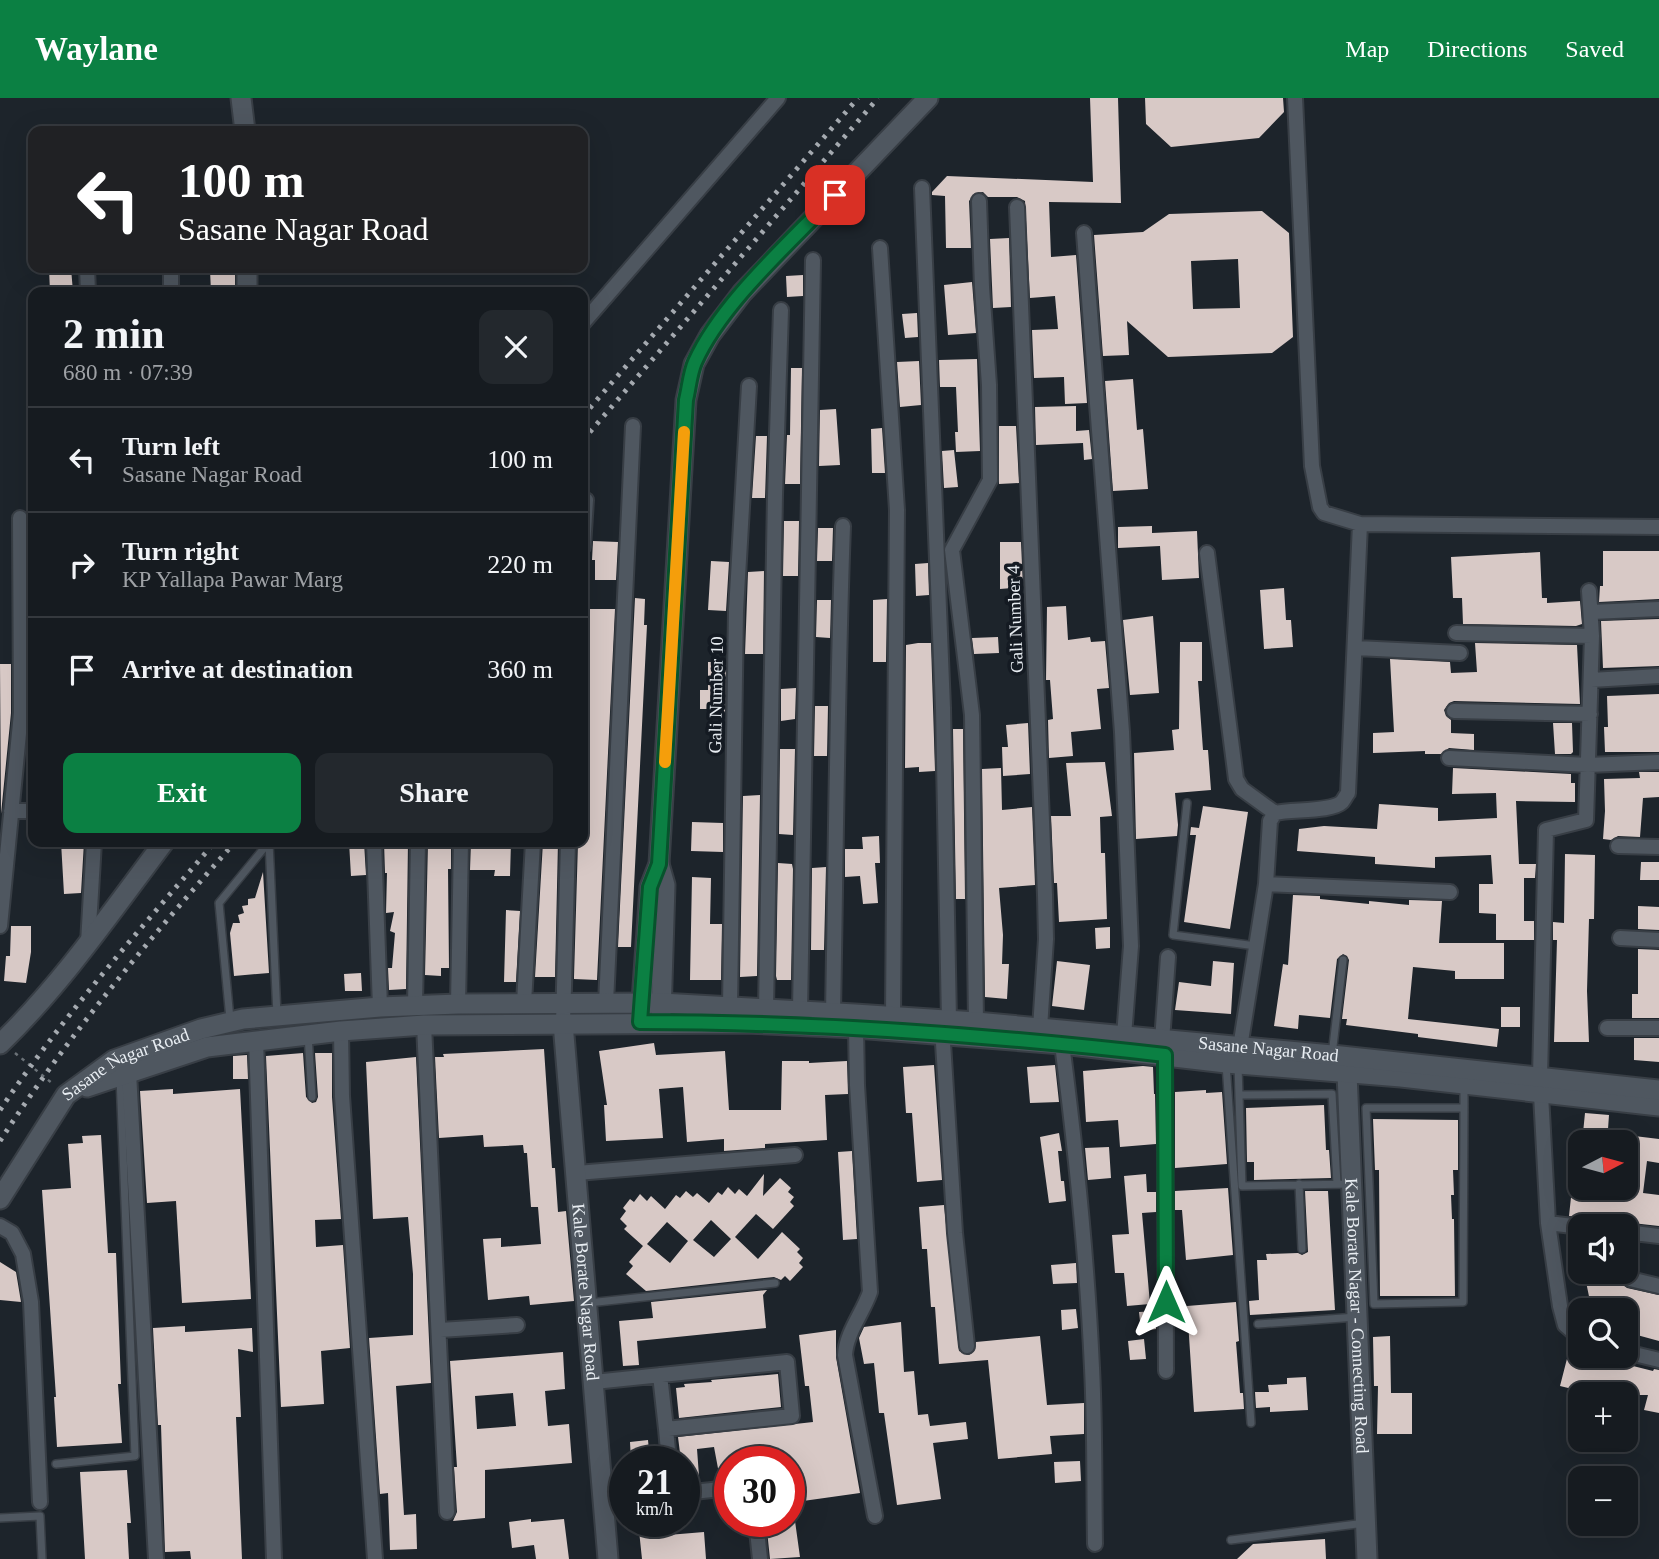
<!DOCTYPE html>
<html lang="en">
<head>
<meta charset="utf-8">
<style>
	:root { --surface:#161b20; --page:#23282d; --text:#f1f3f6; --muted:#9ea1a5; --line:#35393e; --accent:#0b8043 }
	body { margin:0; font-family:"Times New Roman",serif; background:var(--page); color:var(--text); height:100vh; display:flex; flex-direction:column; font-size:26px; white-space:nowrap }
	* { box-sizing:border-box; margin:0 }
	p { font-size:23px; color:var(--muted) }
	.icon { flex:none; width:38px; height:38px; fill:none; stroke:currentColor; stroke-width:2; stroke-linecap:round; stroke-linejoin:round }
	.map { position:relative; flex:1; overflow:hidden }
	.drawer { position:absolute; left:28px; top:189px; width:560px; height:560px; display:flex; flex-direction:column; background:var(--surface); border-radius:14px; box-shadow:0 7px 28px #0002,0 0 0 2px var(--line) }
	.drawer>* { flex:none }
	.hud { position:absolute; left:28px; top:28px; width:560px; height:147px; border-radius:14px; box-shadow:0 7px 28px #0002,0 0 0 2px var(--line); background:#202124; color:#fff; overflow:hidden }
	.needle { width:46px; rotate:84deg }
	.buttons { position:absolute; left:1568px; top:1032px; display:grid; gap:14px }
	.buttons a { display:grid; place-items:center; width:70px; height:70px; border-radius:14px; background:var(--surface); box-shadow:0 7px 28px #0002,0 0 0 2px var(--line); font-size:35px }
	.speed { position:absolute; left:609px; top:1348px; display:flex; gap:14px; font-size:35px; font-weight:700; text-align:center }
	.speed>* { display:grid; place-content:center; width:91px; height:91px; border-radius:50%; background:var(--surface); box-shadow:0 7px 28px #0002,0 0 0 2px var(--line); line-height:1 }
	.speed small { font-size:18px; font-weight:400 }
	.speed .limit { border:10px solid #d22; background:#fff; color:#111 }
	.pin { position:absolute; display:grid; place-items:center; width:60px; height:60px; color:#fff; margin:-30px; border-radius:14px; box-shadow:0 4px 10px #0006 }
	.me { position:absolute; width:77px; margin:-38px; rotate:0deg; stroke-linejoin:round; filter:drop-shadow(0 0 5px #0008) }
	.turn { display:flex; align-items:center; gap:24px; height:147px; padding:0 35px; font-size:32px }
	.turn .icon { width:91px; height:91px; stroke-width:2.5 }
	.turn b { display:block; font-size:49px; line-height:60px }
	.round { display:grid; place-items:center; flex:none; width:74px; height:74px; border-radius:14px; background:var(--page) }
	.summary { display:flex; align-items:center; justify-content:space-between; height:119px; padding:0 35px }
	h1 { font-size:42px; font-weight:600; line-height:52px }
	.button { display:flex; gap:14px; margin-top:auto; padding:14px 35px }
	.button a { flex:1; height:80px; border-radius:14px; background:var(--accent); color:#fff; font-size:28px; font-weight:600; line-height:80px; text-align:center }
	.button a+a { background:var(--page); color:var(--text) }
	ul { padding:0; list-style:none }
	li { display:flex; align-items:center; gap:21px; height:105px; padding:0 35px; border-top:2px solid var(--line) }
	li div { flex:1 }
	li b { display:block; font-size:26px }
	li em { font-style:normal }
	header { display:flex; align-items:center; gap:42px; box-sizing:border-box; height:98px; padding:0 35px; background:var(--accent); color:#fff }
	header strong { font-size:33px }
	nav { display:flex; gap:38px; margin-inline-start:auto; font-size:24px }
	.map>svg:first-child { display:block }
	.building { fill:#d8c9c6; fill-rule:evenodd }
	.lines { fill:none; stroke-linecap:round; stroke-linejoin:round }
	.lane-casing { stroke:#383e45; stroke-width:10 }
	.street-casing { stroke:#383e45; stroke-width:18 }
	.secondary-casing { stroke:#383e45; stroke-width:23 }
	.path { stroke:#6b7278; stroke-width:2.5; stroke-dasharray:3.5 5; stroke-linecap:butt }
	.lane { stroke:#4f5760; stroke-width:7 }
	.street { stroke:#4f5760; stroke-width:14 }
	.secondary { stroke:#4f5760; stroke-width:19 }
	.rail { stroke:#a5aab0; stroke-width:5; stroke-dasharray:3.5 7; stroke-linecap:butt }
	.route-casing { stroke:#07532c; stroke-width:18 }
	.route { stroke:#0b8043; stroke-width:12 }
	.slow { stroke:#f59e0b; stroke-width:12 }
	.labels { text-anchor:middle; stroke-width:7; stroke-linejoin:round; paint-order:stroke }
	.street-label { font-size:18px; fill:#e8edf2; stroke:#141a22 }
</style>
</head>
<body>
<header>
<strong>Waylane</strong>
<nav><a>Map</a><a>Directions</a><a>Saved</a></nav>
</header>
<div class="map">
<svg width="1659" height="1461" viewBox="0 0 1659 1461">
	<rect width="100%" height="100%" fill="#1d242b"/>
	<path class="building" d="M1090,0H1118L1121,105L1049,104L1051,159L1076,157L1087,305L1065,306L1064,279L1034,280L1032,232L1058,231L1055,198L1030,200L1025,103L1017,99H988L983,94L975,95L969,103L971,150H946L945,98L932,97V94L947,78L1093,84Z
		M1145,0H1283L1284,14L1259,40L1171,49L1146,26Z
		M1262,113L1289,135L1293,239L1272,255L1168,259L1127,223L1129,257L1103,258L1094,137L1143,134L1169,116ZM1238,161L1240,210L1193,211L1191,163Z
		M1009,140L1011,209L993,210L990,141Z
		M49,170H71L73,194H50Z
		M235,171V189L230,190L231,194H211L210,172Z
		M803,177V198L787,199L786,178Z
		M972,184L976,235L948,237L944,187Z
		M917,215L918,239L905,240L902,216Z
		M977,261L980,353L956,354L955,334H958L956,289H940L939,262Z
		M919,263L921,307L900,309L897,264Z
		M791,270H802L800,386H785L787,337H790Z
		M1133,281L1137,332L1143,331L1148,391L1113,393L1105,283Z
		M1076,308V333L1089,332L1092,361L1084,362L1083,345L1036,347L1035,309Z
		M836,311L840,367L819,368L820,312Z
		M999,328H1016L1019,385L999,386Z
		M882,330L885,375H872L871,331Z
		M756,338H767L765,400H752Z
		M954,352L958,389L944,390L942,353Z
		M784,423H799L798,478H783Z
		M1152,428V435L1197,433L1199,480L1162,482L1160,448L1118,450V429Z
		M818,430H833L832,463H817Z
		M593,443L618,444L616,482H595V462H592Z
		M1000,444H1021L1023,489L1000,491Z
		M1603,453H1659V501L1599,504L1600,488H1603Z
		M1540,454L1542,500H1547V505L1580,503L1582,526L1576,528L1463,526L1462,500H1453L1451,459Z
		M711,463L729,464L726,513L708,512Z
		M928,465L929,497L916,498L915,466Z
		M764,473L763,556H745L748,474Z
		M1284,490L1286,522H1291L1293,549L1264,551L1260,492Z
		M635,500L645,501L644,527H647L631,849H618Z
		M887,501L886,564H873V502Z
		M817,502H831L830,540L816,539Z
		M1066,508L1068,542L1090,539L1091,544L1105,543L1109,590L1097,591L1101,631L1071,634L1073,658L1049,660L1048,622L1053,621L1050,582H1046L1047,509Z
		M589,511H615L597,882L574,881V879L578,744H583L585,620L583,619V529H589Z
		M1153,518L1159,595L1130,597L1123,522Z
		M1659,521V568L1603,570L1601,523Z
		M998,539L999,555L974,556L972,540Z
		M1180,544H1202V583H1198L1203,652H1208L1211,692L1175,695L1178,727L1177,738L1136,741L1134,655L1174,652L1172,632L1179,631Z
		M918,545H931L935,673L919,674V669L905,670L906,547Z
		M1475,545L1577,547L1580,606L1454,603L1449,605L1444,612L1446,618L1451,622V635L1474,636V652L1449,650L1441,656H1425V653L1373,655V635L1394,634L1390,561L1450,564L1451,575L1477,574Z
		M708,564H726L725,615H707V611H700V592H708Z
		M0,566H11V615L1,716Z
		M796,590L795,621L781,623V591Z
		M1659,596V654H1605L1604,629H1608L1607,598Z
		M815,608H828L827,658H814Z
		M1028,625L1030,676L1003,678L1002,649H1008L1006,627Z
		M1553,625H1572L1573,654L1571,656H1555Z
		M953,631H963L965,801H956Z
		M780,651H795L793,737L779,736Z
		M1105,664L1112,718L1100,719L1101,755H1105L1107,821L1059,824L1057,785H1054L1051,718H1071L1066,665Z
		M1001,670L1002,712L1032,709L1035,787L999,790L1003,837L1002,866H1009L1007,901L985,899L982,671Z
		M1453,670L1571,676V685H1575V704L1516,703L1519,766H1536L1535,780H1524V823H1534V842H1496V816L1479,815V786H1493L1491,757L1435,759V770L1375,766V759L1297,753L1299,731L1324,728L1377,731L1379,706L1438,710V723L1497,720L1496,695L1452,696Z
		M1639,674H1659V699L1643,700L1640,739L1618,738L1611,742L1603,741L1605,713L1604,681L1640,680Z
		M760,697L757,878L740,879L743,698Z
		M1203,708L1248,714L1230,831L1184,824L1196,737H1190L1191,729L1199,730Z
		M692,724L723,725V754L691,753Z
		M879,738L880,765H875L878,805L863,806L860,778L845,779V751H863L862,739Z
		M61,744H84L81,795L64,796Z
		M349,744H364L366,777L351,778Z
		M384,744H408L406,891L389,892L388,870H392L395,835L390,833L394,814L386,815L387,775H385Z
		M428,744H451V771H448L449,870H441V878L425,877Z
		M471,744H511L510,778H494L495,772H470Z
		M543,744H558L555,879H535Z
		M1565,756L1595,757L1594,821H1589L1587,893L1589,944H1554L1557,842H1553V824L1564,825Z
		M1641,764H1659V782H1640Z
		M778,765L792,766L793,771L791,882H777L776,878Z
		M826,769L824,852H811L812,770Z
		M263,774L269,875L234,878L230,835L233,825H240L238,817L244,815L242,808L248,807V801L255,800Z
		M692,779L711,780L710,826H722L721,882H690Z
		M1293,797L1320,798V801L1369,806V803L1409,807V802L1442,803L1439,845H1504V881H1455V873L1413,869L1408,921L1499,931L1497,949L1418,939V936L1346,927L1347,921H1342L1349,862L1347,858L1343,856L1337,861L1330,920L1299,917L1298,931L1274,928L1283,866L1288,867Z
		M1638,808L1659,809V832L1638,831Z
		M506,812L520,813L516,884H504Z
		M11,828H31V854L26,885L4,883L6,858H10Z
		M1110,829V850L1096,851L1095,830Z
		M1638,851L1659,852V920H1632V896H1638Z
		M1057,863L1090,867L1084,912L1052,908Z
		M1213,863L1234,865L1231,916L1175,912L1179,884L1211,888Z
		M361,875L362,893H345L344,876Z
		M1501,909H1520V929H1501Z
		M1634,940H1659V964L1634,962Z
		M654,945L656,957L725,953L729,1012H781L782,963H809V965L847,963L848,996L825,997L827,1042L765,1046V1050L724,1053V1041L687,1044L683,989L659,991L663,1040L606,1043L604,1007H607L599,953Z
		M544,951L552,1070H555L558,1114L566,1113L574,1203L530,1207L529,1198L488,1202L483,1141L501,1140V1149L541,1146L538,1109H531L527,1055H524L523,1047L484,1049L483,1037L439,1040L435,959H444L443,956Z
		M303,955L306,999L312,1005L316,1004L318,999L315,955H332V999L341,1121L315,1122L316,1149L343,1147L350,1250L321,1253L324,1306L281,1309L266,958Z
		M247,957L248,981H233V958Z
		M416,959L431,1285L396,1288L404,1417L416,1416L417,1451L390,1452L388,1395L380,1396L369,1240L413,1237V1176L408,1119L373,1121L366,964Z
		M934,967L942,1082L917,1084L912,1015H906L903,969Z
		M1055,967L1059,1004L1030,1005L1027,969Z
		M1143,968L1153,969L1154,996H1155L1156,1046L1120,1049L1118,1022L1086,1024L1083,973Z
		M173,991V996L240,991L251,1201L182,1205L176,1103L147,1105L140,993Z
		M1206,992V995L1222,994L1227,1066L1175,1070V994Z
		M1324,1007L1326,1052H1329L1331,1080L1254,1082V1064H1247L1246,1010Z
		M1585,1015L1609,1017L1607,1045H1582Z
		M1373,1021L1458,1022V1072H1453L1454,1097H1451L1452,1121H1454L1455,1198H1380L1379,1072H1375Z
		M1059,1035L1062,1053H1058L1061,1083H1064L1066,1103L1049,1105L1040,1039Z
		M101,1037L108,1155H116L121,1286H118L122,1345L57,1349L54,1299H56L42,1092L71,1090L68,1046L83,1045L82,1038Z
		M1626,1037L1659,1041V1065L1647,1063L1643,1095L1659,1097V1128L1569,1118L1572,1090L1626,1093Z
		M1109,1049L1111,1080L1088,1082L1085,1050Z
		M852,1053L857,1141L843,1142L838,1054Z
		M764,1076L763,1098L780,1080L791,1090L788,1094L794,1099L790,1104L794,1108L773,1131L756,1116L735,1139L758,1161L782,1134L800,1151L797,1154L803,1160L799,1165L803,1169L790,1183L785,1178L781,1182L774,1179L646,1193L626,1176L633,1168L629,1164L643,1148L624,1131L627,1128L620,1121L626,1113L623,1110L630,1101L634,1104L640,1096L647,1103L651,1098L665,1111L676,1097L680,1100L686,1093L693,1099L697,1095L709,1105L718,1094L722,1097L728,1089L735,1096L739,1091L747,1098ZM711,1122L731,1141L714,1159L693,1142ZM667,1124L688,1143L670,1165L647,1146Z
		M1146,1076L1147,1094H1156V1114L1142,1115L1150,1206L1127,1208L1124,1175H1115L1112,1137L1129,1136L1124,1078Z
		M1228,1090L1233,1157L1186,1162L1182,1112H1175V1093Z
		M1305,1093H1328L1335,1212L1250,1217L1249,1203L1259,1202L1257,1162H1267L1266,1156L1298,1155L1302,1157L1308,1154Z
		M944,1107L959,1253L969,1257L975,1252L976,1244L1040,1238L1047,1307L1084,1305V1336L1050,1338L1052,1356L998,1361L988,1262L939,1266L935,1209H931L927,1151H922L919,1109Z
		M0,1164L16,1174L21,1204L0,1202Z
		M1076,1165L1077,1185L1053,1186L1051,1167Z
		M1584,1174H1620L1622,1186L1627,1190L1659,1197V1243L1626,1234V1213H1592Z
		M767,1192L763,1197L766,1230L637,1243L639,1267L623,1268L619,1223L653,1220L651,1204Z
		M1236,1204L1239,1243L1236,1244L1240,1295H1243L1244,1311L1194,1314L1187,1208Z
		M1076,1211L1078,1230L1062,1232L1061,1212Z
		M1156,1213V1231L1141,1233L1139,1214Z
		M901,1224L904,1274L914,1273L918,1317L928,1316L930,1328L966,1324L968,1341L933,1345L941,1401L897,1407L884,1315H879L874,1265L864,1266L859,1240L864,1229Z
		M185,1228V1234L252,1230L253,1254L238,1251L241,1319H236L242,1461H191L190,1453L165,1454L161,1327H158L153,1230Z
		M836,1232V1259L860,1395L803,1403V1406L789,1408V1363H730V1380L720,1381L714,1349L697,1351L699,1378L684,1380V1363H681L678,1339L813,1324L809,1288H805L799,1237Z
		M1390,1238L1391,1295H1412V1336H1377L1378,1288H1374L1373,1239Z
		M1144,1241L1146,1261L1130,1262L1128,1243Z
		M1570,1249L1580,1252V1258H1618L1617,1264L1653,1273L1654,1271L1659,1272V1315L1644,1312L1648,1297H1597L1560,1288Z
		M563,1254L565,1291L545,1293L548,1328L569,1326L572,1365L485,1372V1420L453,1423L457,1414L454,1369H457L450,1263ZM513,1295L516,1328L477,1331L475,1298Z
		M778,1276L781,1309L679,1320L676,1290L685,1289L684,1286L712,1284L711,1282Z
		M1306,1279L1308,1312L1270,1314V1309L1256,1310L1255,1294H1269L1268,1287L1287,1286V1280Z
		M648,1342L650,1363H631L630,1344Z
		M1080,1363L1081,1383L1055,1385L1054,1364Z
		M127,1372L131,1425H127L129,1461H85L80,1374Z
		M531,1421V1424L564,1421L569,1461H536L534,1447L512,1450L509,1424Z
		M638,1423H654L656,1438L704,1434L706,1461H642Z
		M766,1423H795L800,1459L770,1461Z
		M1325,1441L1326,1461H1237L1253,1446Z"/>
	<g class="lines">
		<defs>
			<path id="lane" d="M1187,705L1173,837L1256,848
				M269,744L277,917
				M230,921L219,805L269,744
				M308,937L312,999
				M1332,957L1343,862
				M1226,966L1251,1325
				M1238,968L1242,1088L1351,1086
				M1239,997L1332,996L1337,1086
				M1464,1010H1366L1374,1206L1463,1204L1464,1010V988
				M1299,1086L1302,1151
				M588,1205L775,1185
				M1258,1226L1357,1219
				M56,1366L135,1358L120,979
				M0,1420L40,1418L42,1461
				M1231,1442L1365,1425"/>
			<path id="street" d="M1295,0L1312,368L1320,409L1324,415L1360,426L1659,429
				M922,90L943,610L949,923
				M1017,109L1045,797L1046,841L1040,930
				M1084,135L1122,634L1131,848L1124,938
				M880,150L897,412L893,919
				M87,170L88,194
				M171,170V194
				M583,225L778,0
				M583,449L586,402
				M1207,455L1236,681L1242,691L1275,715
				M1591,514L1659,511
				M1456,535L1592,538
				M1356,550L1460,555
				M1591,582L1659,578
				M1454,613L1590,616
				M1449,660L1588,667L1659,664
				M11,713H33
				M374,744L380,909
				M1618,748L1659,749
				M1266,786L1450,794
				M0,828L21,615L20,420
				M1620,840L1659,842
				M88,845L94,744
				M524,905L533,744
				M606,905L633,328
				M458,906L461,744
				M415,907L418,744
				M730,908L736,513L749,288
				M766,911L775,397L781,212
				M800,913L813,162
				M833,915C836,752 837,590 843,428
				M976,924L972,617L952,452L990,382L989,287L982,189L979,103
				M563,925L568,744
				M424,927L447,1414
				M942,929L955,1135L967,1248
				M856,930L857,987L870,1194C863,1215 846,1235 845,1257L875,1418
				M1607,930H1659
				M341,933L342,998L375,1461
				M256,942L274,1461
				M1162,943L1168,859
				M1062,946C1076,1053 1087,1161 1092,1270C1095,1329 1094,1388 1095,1446
				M1239,956L1266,786L1270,723L1275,715C1291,711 1332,714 1342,704C1343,703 1347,696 1348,695L1360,426
				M1165,957L1166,1273
				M129,975L156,1461
				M577,1075L795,1057
				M1548,1125L1581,1129
				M0,1128L12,1135L23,1156L31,1204L40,1404
				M1626,1134L1659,1138
				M1627,1135L1630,1181L1659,1188
				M440,1232L517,1227
				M1580,1240L1565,1227L1560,1208L1548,1125L1540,978L1546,732L1586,722L1592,538L1589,493
				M1626,1254L1659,1262
				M594,1284L787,1264L792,1318L666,1331L660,1277
				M666,1331L669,1363
				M684,1395L730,1390
				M756,1423L760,1461"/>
			<g id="secondary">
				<path d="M241,0L245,33"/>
				<path d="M247,194V170"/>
				<path d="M659,766L665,787L661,918"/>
				<path d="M641,917L650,789L659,766L686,302L694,266L710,237L742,195L928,0"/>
				<path id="s1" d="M563,925L608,1461"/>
				<path d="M0,946C62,886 112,813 164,744"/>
				<path id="s2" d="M1347,975L1367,1461"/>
				<path d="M87,989L207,949L341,933L424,927L745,925L856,930L1062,946L1226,965L1401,979L1659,1008"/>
				<path id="s3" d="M0,1101L66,997L114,962L201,931L243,921L380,909L458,906L661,905L855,916L976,924L1332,957L1659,992"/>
			</g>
		</defs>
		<use href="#lane" class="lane-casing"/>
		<use href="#street" class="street-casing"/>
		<use href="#secondary" class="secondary-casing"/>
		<path class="path" d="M15,955L53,986"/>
		<use href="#lane" class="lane"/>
		<use href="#street" class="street"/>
		<use href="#secondary" class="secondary"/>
		<path class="rail" d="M583,318L858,0
			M583,342L878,0
			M0,1012C64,917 140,831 215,744
			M0,1043C69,936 151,839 235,744"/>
	</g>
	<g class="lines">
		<defs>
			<path id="route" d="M835,97C790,145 722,204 695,264C690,275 689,290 686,302L659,766L650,789L640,924C816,924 991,937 1165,957L1166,1204"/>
		</defs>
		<use href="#route" class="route-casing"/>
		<use href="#route" class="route"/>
		<path class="slow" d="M665,664L684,334"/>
	</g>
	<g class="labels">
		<g class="street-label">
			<text transform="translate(1015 521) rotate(-92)" y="6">Gali Number 4</text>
			<text transform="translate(716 597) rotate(-89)" y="6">Gali Number 10</text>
			<text dy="6" stroke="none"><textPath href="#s3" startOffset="1346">Sasane Nagar Road</textPath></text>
			<text dy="6" stroke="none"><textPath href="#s3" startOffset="191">Sasane Nagar Road</textPath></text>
			<text dy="6" stroke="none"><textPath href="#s1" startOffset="270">Kale Borate Nagar Road</textPath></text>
			<text dy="6" stroke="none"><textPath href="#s2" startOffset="243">Kale Borate Nagar - Connecting Road</textPath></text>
		</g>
	</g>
</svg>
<div class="buttons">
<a><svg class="needle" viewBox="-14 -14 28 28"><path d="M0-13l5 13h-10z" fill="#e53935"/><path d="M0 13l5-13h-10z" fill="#9ea1a5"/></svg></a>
<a><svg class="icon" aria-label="sound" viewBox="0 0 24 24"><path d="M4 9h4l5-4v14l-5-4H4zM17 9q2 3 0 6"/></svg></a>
<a><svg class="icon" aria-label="search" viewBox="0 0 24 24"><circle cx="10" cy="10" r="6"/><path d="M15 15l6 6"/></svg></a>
<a>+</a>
<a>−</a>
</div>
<div class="speed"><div>21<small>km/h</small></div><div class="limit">30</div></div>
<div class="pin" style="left:835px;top:97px;background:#d93025"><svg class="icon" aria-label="arrive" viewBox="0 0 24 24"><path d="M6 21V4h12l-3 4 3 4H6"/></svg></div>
<svg class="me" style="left:1166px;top:1204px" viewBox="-20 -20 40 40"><path d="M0-17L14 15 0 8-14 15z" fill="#0b8043" stroke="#fff" stroke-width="4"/></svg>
<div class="hud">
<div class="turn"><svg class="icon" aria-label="left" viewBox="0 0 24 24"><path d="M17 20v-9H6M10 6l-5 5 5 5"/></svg><div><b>100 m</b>Sasane Nagar Road</div></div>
</div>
<section class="drawer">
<div class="summary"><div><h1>2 min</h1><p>680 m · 07:39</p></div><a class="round"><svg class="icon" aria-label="close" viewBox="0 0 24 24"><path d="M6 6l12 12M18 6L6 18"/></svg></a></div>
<ul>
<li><svg class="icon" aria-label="left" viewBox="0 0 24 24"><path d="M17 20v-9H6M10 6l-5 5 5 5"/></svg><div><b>Turn left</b><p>Sasane Nagar Road</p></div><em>100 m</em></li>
<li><svg class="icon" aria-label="right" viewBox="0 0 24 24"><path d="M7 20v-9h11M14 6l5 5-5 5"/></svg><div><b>Turn right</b><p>KP Yallapa Pawar Marg</p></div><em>220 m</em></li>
<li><svg class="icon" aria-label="arrive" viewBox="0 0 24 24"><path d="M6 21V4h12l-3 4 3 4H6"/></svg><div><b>Arrive at destination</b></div><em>360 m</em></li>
</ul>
<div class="button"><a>Exit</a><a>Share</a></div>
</section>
</div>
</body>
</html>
